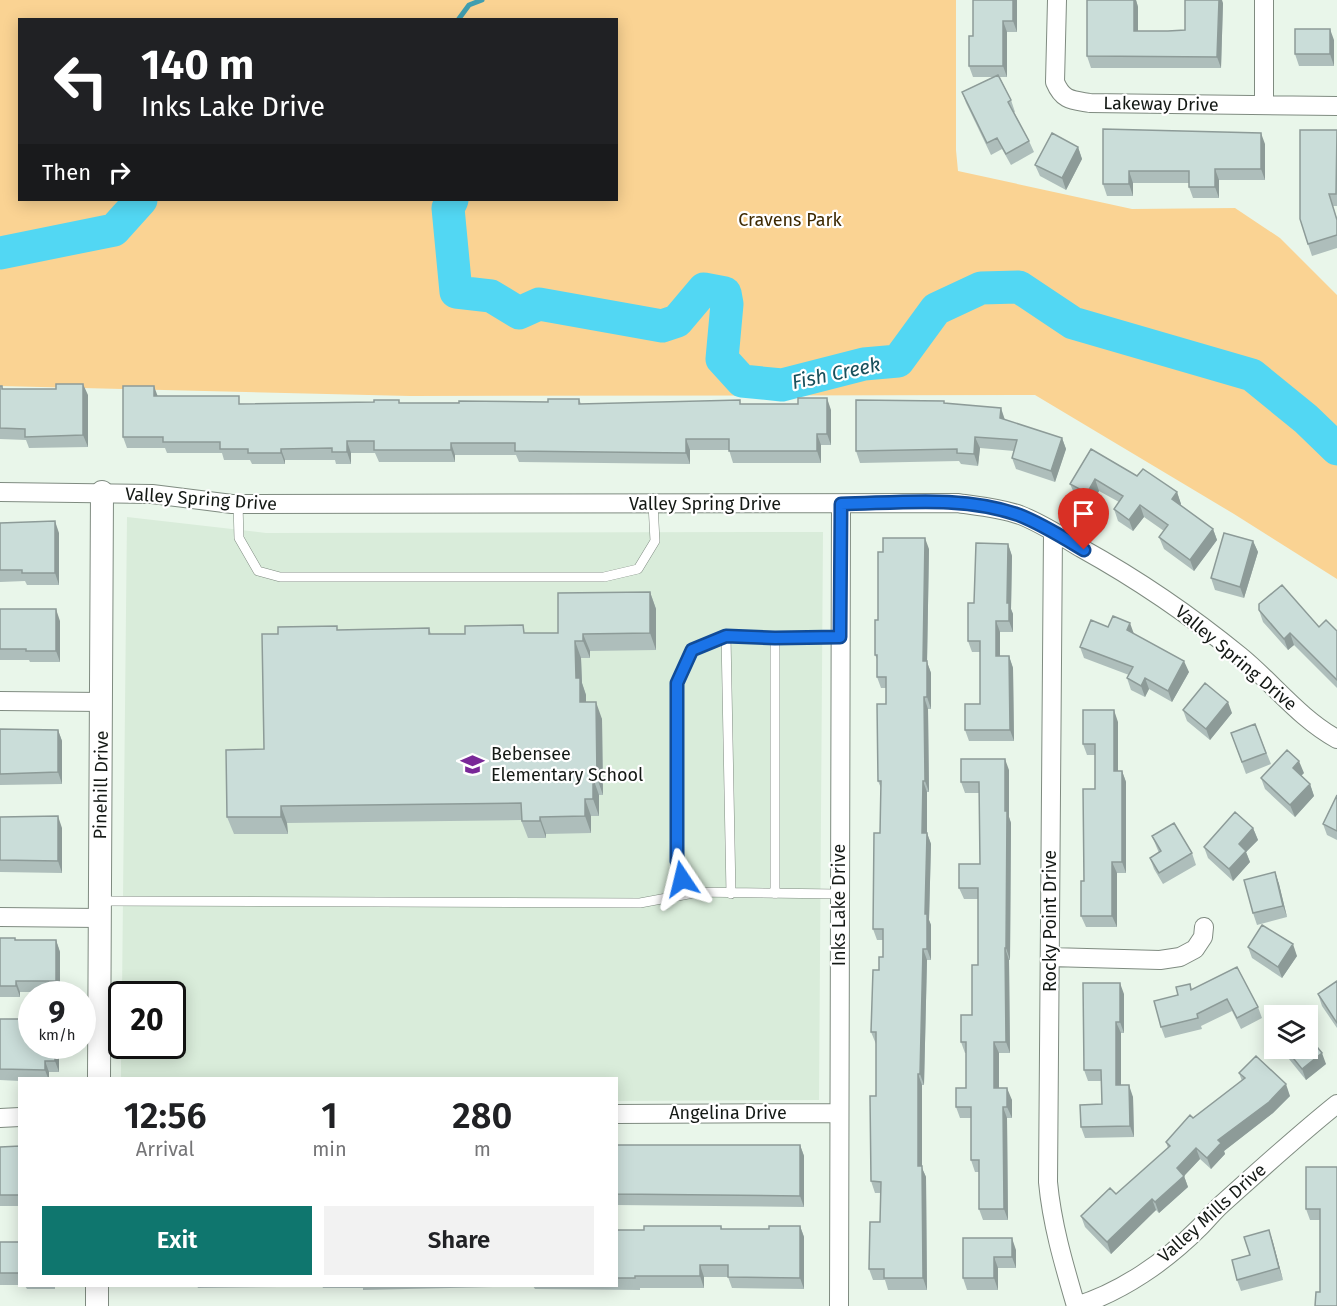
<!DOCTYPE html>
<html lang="en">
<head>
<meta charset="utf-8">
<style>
	:root { --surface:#fff; --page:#f2f2f2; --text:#202124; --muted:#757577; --accent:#0f766e }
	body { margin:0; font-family:"Fira Sans",sans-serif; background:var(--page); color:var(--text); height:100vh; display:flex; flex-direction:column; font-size:22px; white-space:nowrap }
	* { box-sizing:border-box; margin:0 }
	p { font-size:20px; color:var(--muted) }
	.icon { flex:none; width:33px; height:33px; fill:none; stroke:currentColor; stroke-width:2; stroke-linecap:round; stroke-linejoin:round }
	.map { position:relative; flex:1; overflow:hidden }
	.details { position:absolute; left:18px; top:1077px; width:600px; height:210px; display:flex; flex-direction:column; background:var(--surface); border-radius:0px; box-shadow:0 3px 15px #0003 }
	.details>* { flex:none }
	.banner { position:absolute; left:18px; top:18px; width:600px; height:183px; border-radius:0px; box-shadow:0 3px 15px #0003; background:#202124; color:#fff; overflow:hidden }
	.tools { position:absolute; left:1264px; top:1005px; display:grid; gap:12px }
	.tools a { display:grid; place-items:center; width:54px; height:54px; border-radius:0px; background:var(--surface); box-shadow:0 3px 15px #0003; font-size:30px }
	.speed { position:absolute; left:18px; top:981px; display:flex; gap:12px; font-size:30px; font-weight:700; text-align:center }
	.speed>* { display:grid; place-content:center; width:78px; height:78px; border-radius:50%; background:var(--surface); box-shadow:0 3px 15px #0003; line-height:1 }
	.speed small { font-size:15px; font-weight:400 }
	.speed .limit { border:3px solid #111; border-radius:9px; background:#fff; color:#111 }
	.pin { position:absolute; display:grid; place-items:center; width:51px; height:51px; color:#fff; margin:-62px -26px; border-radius:50% 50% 50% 0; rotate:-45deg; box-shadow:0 0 6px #0007 }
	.pin .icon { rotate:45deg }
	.me { position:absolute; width:66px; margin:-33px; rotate:350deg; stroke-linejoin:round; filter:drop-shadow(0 0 4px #0008) }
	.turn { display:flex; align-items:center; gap:21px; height:126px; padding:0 24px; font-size:27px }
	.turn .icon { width:78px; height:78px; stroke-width:2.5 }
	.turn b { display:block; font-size:42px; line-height:51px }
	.then { display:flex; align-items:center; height:57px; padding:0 24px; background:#0003; gap:12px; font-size:22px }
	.eta { display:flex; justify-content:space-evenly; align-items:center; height:102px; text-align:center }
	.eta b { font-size:36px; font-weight:600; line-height:42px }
	.cta { display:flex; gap:12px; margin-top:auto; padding:12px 24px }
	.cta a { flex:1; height:69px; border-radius:0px; background:var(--accent); color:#fff; font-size:24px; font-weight:600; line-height:69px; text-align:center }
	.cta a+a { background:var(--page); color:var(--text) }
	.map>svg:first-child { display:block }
	.built { fill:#d9ecda }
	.green { fill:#fad393; fill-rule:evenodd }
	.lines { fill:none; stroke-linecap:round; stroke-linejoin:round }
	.stream { stroke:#3f9eb0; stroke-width:5 }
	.river { stroke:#52d7f3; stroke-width:33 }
	.service-casing { stroke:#7f8b80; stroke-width:10 }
	.minor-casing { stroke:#7f8b80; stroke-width:20 }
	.tertiary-casing { stroke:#7f8b80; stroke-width:24 }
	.service { stroke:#fff; stroke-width:9 }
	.minor { stroke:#fff; stroke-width:18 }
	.tertiary { stroke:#fff; stroke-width:22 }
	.wall { fill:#aebebb }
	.shaded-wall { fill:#8d9b98 }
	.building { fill:#caddd9; stroke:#8d9b98; stroke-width:1.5 }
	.route-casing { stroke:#114b97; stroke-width:15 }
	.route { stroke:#1a73e8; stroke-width:10 }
	.labels { text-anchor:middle; stroke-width:4.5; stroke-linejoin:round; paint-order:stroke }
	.street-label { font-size:18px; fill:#141915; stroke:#fff }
	.park-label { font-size:18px; fill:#3e2a02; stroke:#fff }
	.poi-label { font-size:18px; fill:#141915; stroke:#fff; text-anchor:start }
	.water-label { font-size:20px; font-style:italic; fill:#18505c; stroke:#fff }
</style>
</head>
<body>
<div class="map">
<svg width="1337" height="1306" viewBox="0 0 1337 1306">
	<rect width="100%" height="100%" fill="#e9f6ea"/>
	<path class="built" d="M127,517L266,533L823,532L819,1100L617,1101L616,1078H121V1031L122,1046H172V994H122Z"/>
	<path class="green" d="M0,0H956V150L958,171L1132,209L1235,208L1280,238L1337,295V579L1234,514L1035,395L410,396L0,386ZM20,20H616V200H20Z"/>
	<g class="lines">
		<path class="stream" d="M458,20L469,5L482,0"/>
		<path class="river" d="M452,200L448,208L456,292L491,296L519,313L539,304L662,326L677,321L704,289L725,293L727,304L722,359L742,381L782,385L864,364L898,361L936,309L981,288L1019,287L1073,323L1252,375L1306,419L1337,449
			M0,253L114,230L141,200"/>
		<defs>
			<path id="service" d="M238,504L239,538L258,571L280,577H604L638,569L655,541L653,504
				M726,636L731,894
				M775,638V894
				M839,894L693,892L682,879L677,861V683L691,650L726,636L775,638L840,637
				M99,901L640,903L699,892"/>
			<path id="minor" d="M1057,0L1055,82C1063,101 1072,100 1090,103L1337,106
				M1264,105V0
				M0,492L152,494L232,504L957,503C978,506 1000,508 1020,515C1041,523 1061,536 1081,548C1137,579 1190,615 1240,656C1272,682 1300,719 1337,739
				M1053,532L1048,1182C1052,1225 1064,1265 1076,1306
				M0,701L102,702
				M0,917L99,918
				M1050,957L1160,960L1180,957L1195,949L1203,937L1204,927
				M616,1114L839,1113
				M0,1118L20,1117
				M839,1306L841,504
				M1076,1306C1122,1292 1166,1261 1200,1227C1207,1220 1214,1211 1222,1204C1260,1170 1297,1136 1337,1104"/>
			<path id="tertiary" d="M99,1078L102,492
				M97,1306V1286"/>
		</defs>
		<use href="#service" class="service-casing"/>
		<use href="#minor" class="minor-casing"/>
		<use href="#tertiary" class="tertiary-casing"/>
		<use href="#service" class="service"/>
		<use href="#minor" class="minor"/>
		<use href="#tertiary" class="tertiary"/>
	</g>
	<path class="wall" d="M973,0H1017V32H1007V77H1000L1011,100L1015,112H1014L1029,141L1034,152L1011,165L1002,149L991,155L966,103L962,92L993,77H973L969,66L973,36Z
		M1087,0H1136L1138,7V31H1168L1185,30L1223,3L1221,68H1091L1087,56Z
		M1334,40V66H1299L1295,54Z
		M1103,129L1265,144V180H1219V198H1193L1189,187V183H1133V196H1107L1103,184Z
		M1337,130V206H1333L1337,219V248L1312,256L1308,244Z
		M1078,147L1082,159L1066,190L1040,176L1035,165Z
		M0,386H2L3,389L88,395V447L29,448L26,440L0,439Z
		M157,396L241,404L548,402L579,399L581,404H742L831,410V445H821V463H733L729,450H690V464L519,462L516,455H455V462H379L375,453H351V464H336L335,460H285V464H252L250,460H224L222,453H167L165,448H127L123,437Z
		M945,403L1005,420L1062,438L1066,449L1055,482L1016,469L1012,458L1014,451L980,448L978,466L961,464L959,461L860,463L856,451Z
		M1091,449L1137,476L1177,492L1181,504L1180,505L1213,529L1217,540L1194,571L1164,549L1159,537L1164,531L1144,517L1133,531L1118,521L1114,509L1119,502L1099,491L1091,505L1075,495L1070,484Z
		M0,523L59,533V585H27L25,581L0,582Z
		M1253,541L1258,552L1244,598L1215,590L1211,578Z
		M1008,544L1012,556L1011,609L1013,614V632H1000V656H1009L1013,668L1014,741H969L965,730L980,704V652H972L968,641L974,603Z
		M929,549L927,662L931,673V709H928L929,792H927V833L931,844L929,920L931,925V960H927L924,1085H922V1168L926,1177L927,1290H888L885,1280H873L869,1269L880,1222L881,1193H875L871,1181L876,1096V1044L871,1032L879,970L883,957V940H877L873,929L880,833L881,788L878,781L886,704V688H881L877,677V659L875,655L878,620Z
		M650,592L656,609V650L590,651V658H581L582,683L586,695V702L602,719L603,795H599V816H591V833L546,834V838H528L521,820L287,823L288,834H234L227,817L264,749L278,634L339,630L429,628L431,634L558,633Z
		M0,609L60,621V662H30L29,660H0Z
		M1259,610L1319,627L1337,631V688L1294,645L1288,650L1263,622Z
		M1108,627L1134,634L1189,672L1172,702L1149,689L1145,697L1131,690L1127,678L1129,675L1084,658L1080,647Z
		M1183,710L1232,713L1210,740L1187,721Z
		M1118,722V771H1122L1126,782V873H1117V927H1086L1081,916L1084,881L1095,789V755H1087L1083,744Z
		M1255,724L1271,764L1246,774L1231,733Z
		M0,729L58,730L62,741V784L0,785Z
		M1009,770V817L1011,823L1010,960H1009L1010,1053H999V1088L1012,1100V1118H1007L1008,1220H983L979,1209V1172H975L971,1160V1118H960L956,1107L966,1088V1053H965L961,1042L972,1015L978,965V899H964L959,888L980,864L979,793H965L961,782Z
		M1304,773L1301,775L1310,784L1314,796L1295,817L1265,789L1261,778Z
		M1337,795V840L1327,835L1323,824Z
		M0,817L62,828V873L0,872Z
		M1253,828L1258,840L1246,852L1250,862L1233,881L1208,858L1204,847Z
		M1152,836L1192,853L1196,865L1163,884L1154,869L1150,858L1159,853Z
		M1275,872L1279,884L1287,917L1257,925L1253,913Z
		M0,938H15L16,940H56L60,952V992H20V997H0Z
		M1248,947L1297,956L1282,978L1252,958Z
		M1337,981V1028L1322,1006L1318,994Z
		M1190,984L1192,990L1258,1007L1262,1018L1241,1029L1232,1011L1201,1026L1202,1029L1165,1038L1161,1027L1178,995Z
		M1124,994V1033H1121V1085L1133,1097L1134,1137L1085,1138L1081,1127L1102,1104L1101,1081H1088L1084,1070Z
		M0,1019L59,1046V1072H49V1078H20V1081L0,1080Z
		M1280,1048H1308L1326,1064L1306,1080Z
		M1239,1073L1290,1096L1273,1113L1224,1151L1225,1154L1211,1169L1200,1159L1184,1176L1188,1187L1159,1213L1156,1210L1111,1254L1085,1227L1081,1216L1116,1194L1168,1148L1166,1142L1193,1118L1242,1081Z
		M616,1145H800L804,1156V1207L616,1205Z
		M20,1146V1206H0V1147Z
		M1337,1167L1320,1292V1220H1310L1306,1209Z
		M721,1226L722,1229H769L800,1226L804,1237V1289L732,1288L728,1277H704V1288H640V1290L535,1289L533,1286H616V1230H644Z
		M1269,1230L1283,1280L1241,1291L1237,1280Z
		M963,1238L1016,1250V1268H998V1290H967L963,1278Z
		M0,1242H20V1285H0Z
		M25,1286H55V1289H27Z
		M137,1286H279V1287L198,1288L197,1286Z
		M322,1286H493V1287L363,1290V1288H323Z"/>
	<path class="shaded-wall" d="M1013,0H1017V32L1013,21Z
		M1132,0H1136L1138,7V42L1134,31Z
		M1219,0H1222L1223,3L1221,68L1217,57Z
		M1003,21L1007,32V77L1003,66Z
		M1330,29L1334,40V66L1330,54Z
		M1261,133L1265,144V180L1261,169Z
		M1078,147L1082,159L1066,190L1062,178Z
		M1215,169L1219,180V198L1215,187Z
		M1129,171L1133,183V196L1129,184Z
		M83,384L88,395V447L83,435Z
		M154,386L158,397L154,396Z
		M827,398L831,410V445L827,434Z
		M1001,408L1005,420L1000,418Z
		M817,434L821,445V463L817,451Z
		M975,437L980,448L978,466L974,454Z
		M1062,438L1066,449L1055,482L1051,471Z
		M686,439L690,450V464L686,453Z
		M347,441L351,453V464L347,452Z
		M451,443L455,455V462L451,450Z
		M281,449L285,460V464L281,453Z
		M1095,479L1099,491L1091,505L1087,493Z
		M1177,492L1181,504L1176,511L1172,499Z
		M1140,505L1144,517L1133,531L1129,520Z
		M55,521L59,533V585L55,573Z
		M1213,529L1217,540L1194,571L1190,560Z
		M925,538L929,549L927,662L931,673V709L927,697L923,661Z
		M1253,541L1258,552L1244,598L1240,587Z
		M1008,544L1012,556L1011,609L1013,614V632L1009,621L1007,603Z
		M650,592L656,609V650L650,633Z
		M56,609L60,621V662L56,651Z
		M996,621L1000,632V668L996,656Z
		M1130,623L1134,634L1127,630Z
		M1290,633L1294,645L1288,650L1284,639Z
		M583,634L590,651V658L583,641Z
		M575,641L581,658L582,683L586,695V719L580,702L576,678Z
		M1009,656L1013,668L1014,741L1010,730Z
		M1184,661L1189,672L1172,702L1168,691Z
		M1145,678L1149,689L1145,697L1141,686Z
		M924,697L928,709L929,792L925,781Z
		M596,702L602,719L603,795L597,778Z
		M1228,702L1232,713L1210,740L1206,729Z
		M1114,710L1118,722V782L1114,771Z
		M58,730L62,741V784L58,772Z
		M1005,759L1009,770V817L1011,823L1010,960L1006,948Z
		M1299,761L1304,773L1297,780L1293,768Z
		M1122,771L1126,782V873L1122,862Z
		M593,778L599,795V816L593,799Z
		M923,781L927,792V833L931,844L929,920L931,925V960L927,949L925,914L922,833Z
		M1310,784L1314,796L1295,817L1290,805Z
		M585,799L591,816V833L585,816Z
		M281,806L287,823L288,834L281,817Z
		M58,816L62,828V873L58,861Z
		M540,817L546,834V838L540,821Z
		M1253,828L1258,840L1246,852L1250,862L1233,881L1229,869L1239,844Z
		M1112,862L1117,873V927L1112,916Z
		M1275,872L1279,884L1287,917L1283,906Z
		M56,940L60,952V992L56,981Z
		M1293,944L1297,956L1282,978L1278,967Z
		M1005,948L1009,960L1010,1053L1006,1042Z
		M923,949L927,960L924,1085L920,1074Z
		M16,981L20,992V997L16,986Z
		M1120,983L1124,994V1033L1120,1022Z
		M1116,1022L1121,1033V1097L1116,1085Z
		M994,1042L999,1053V1100L994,1088Z
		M55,1046H59V1072L55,1061Z
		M1322,1053L1326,1064L1306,1080L1302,1069Z
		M45,1061L49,1072V1078H48L45,1070Z
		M918,1074L922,1085V1168L926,1177L927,1290L923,1278L918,1166Z
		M1286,1084L1290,1096L1273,1113L1224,1151L1225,1154L1211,1169L1207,1158L1218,1140Z
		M1129,1085L1133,1097L1134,1137L1130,1126Z
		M1007,1088L1012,1100V1118L1007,1107Z
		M1003,1107L1007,1118L1008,1220L1004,1209Z
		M800,1145L804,1156V1207L800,1196Z
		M1196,1148L1200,1159L1184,1176L1188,1187L1159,1213L1155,1202L1177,1168Z
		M1152,1199L1156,1210L1111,1254L1107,1242Z
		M800,1226L804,1237V1289L800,1278Z
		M1269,1230L1273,1242L1283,1280L1279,1268Z
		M1012,1238L1016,1250V1268L1012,1257Z
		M994,1257L998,1268V1290L994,1278Z
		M700,1265L704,1277V1288L700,1276Z"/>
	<path class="building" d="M973,0H1013V21H1003V66H969V36H973Z
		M1087,0H1134V31H1168L1185,30V0H1219L1217,57L1087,56Z
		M1295,29H1330V54H1295Z
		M998,75L1011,100L1008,102L1029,141L1006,154L997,138L987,143L962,92Z
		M1103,129L1261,133V169H1215V187H1189V171H1129V184H1103Z
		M1300,130H1337L1336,194H1329L1337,220V235L1308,244L1300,219Z
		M1052,133L1078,147L1062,178L1035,165Z
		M56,384H83V435L25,437V429L0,428V386H2V389H56Z
		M123,386H154V396H239V404L374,402V400H399V403H459V401L548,402V399H579V404L740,400V404H798V398H827V434H817V451H729V439H686V453L515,451V443H451V450H374V441H347V452H332V448L281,449V453H248V449H220V442H163V437H123Z
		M856,400L944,401V403L1001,408L1000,418L1062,438L1051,471L1012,458L1017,440L975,437L974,454L957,453V449L856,451Z
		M1091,449L1137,476L1143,469L1177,492L1172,499L1213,529L1190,560L1159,537L1168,525L1140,505L1129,520L1114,509L1123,496L1095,479L1087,493L1070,484Z
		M55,521V573H22V570H0V523Z
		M1224,533L1253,541L1240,587L1211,578Z
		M883,538H925L923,661H927V697H924L925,781H923L922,833H927L925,914H927V949H923L920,1074H918V1166H922L923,1278H884V1269H869L870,1222H880L881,1182L871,1181L870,1096H876V1032H871L873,970H879V957H883V929H873L874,833H880L881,781H878L877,704H886V677H877V655H875V620H878V552H883Z
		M976,543L1008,544L1007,603H1009V621H996V656H1009L1010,730H965V704H980V641H968V603H974Z
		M1282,585L1319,627L1326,620L1337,631V680L1290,633L1284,639L1259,610V604Z
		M650,592V633L583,634V641H575L576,678H580V702H596L597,778H593V799H585V816L540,817V821H522L521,803L281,806V817H227L226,750L264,749L262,634H278V627L337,626V630L429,628V634H465V626L523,625L524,633H558V593Z
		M0,609H56V651H26V649H0Z
		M1113,616L1130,623L1127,630L1184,661L1168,691L1145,678L1141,686L1127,678L1133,667L1080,647L1091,620L1108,627Z
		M1205,683L1228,702L1206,729L1183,710Z
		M1083,710H1114V771H1122V862H1112V916H1081V881H1084L1083,789H1095V744H1083Z
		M1255,724L1266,753L1242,762L1231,733Z
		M0,729L58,730V772L0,774Z
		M1287,750L1299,761L1293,768L1310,784L1290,805L1261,778Z
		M961,759H1005V811H1007L1006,948H1005L1006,1042H994V1088H1007V1107H1003L1004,1209H979V1160H971V1107H956V1088H966V1042H961V1015H972V965H978V888H959V864H980L979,782H961Z
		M1337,795V831L1323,824Z
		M1235,812L1253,828L1239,844L1246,851L1229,869L1204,847Z
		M58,816V861L0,860V817Z
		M1174,823L1192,853L1159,873L1150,858L1161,851L1152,836Z
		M1275,872L1283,906L1253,913L1244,880Z
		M1262,925L1293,944L1278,967L1248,947Z
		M0,938H15V940H56V981H16V986H0Z
		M1237,967L1258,1007L1237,1018L1227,999L1197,1014L1198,1018L1161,1027L1154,1001L1178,995L1176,987L1190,984L1191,990Z
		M1337,981V1023L1318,994Z
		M1083,983H1120V1022H1116V1085H1129L1130,1126L1081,1127L1080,1105L1102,1104L1101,1070H1084Z
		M23,1014H32V1046H55V1061H45V1070L0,1069V1019H23Z
		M1308,1036L1322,1053L1302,1069L1285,1048H1308Z
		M1256,1056L1286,1084L1269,1102L1218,1140L1221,1143L1207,1158L1196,1148L1177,1168L1184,1176L1155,1202L1152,1199L1107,1242L1081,1216L1110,1188L1116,1194L1170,1146L1166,1142L1190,1115L1193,1118L1245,1078L1239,1073Z
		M616,1145H800V1196L616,1194Z
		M20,1146V1195H0V1147Z
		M1306,1167H1337V1306H1315L1316,1292H1320V1209H1306Z
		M644,1226H721V1229H769V1226H800V1278L728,1277V1265H700V1276H635V1278H616V1230H644Z
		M1269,1230L1279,1268L1237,1280L1232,1260L1250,1255L1244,1237Z
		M963,1238H1012V1257H994V1278H963Z
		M0,1242H20V1273H0Z"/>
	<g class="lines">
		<defs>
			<path id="route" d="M682,879L677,861V683L692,650L726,636L775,638L840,637L841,504C899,503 963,495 1019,515C1042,524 1064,538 1084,550"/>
		</defs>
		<use href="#route" class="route-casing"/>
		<use href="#route" class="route"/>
	</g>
	<defs>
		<symbol id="school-bare" viewBox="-9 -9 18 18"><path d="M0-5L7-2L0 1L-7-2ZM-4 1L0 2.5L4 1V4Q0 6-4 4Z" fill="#792898" stroke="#fff" stroke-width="2.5" paint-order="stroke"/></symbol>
	</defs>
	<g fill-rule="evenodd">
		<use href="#school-bare" x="456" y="748" width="33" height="33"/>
	</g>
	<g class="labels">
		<g class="street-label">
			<text transform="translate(1161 104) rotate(1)" y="6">Lakeway Drive</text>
			<text transform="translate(201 499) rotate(4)" y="6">Valley Spring Drive</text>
			<text x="705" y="510">Valley Spring Drive</text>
			<text transform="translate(1236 658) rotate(40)" y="6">Valley Spring Drive</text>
			<text transform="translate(101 785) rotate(-89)" y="6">Pinehill Drive</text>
			<text transform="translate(839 905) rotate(-90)" y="6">Inks Lake Drive</text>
			<text transform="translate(1050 921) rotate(-90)" y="6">Rocky Point Drive</text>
			<text x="728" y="1119">Angelina Drive</text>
			<text transform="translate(1212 1213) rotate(-42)" y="6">Valley Mills Drive</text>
		</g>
		<g class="park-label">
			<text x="790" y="226">Cravens Park</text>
		</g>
		<g class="poi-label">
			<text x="491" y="760">Bebensee<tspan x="491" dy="21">Elementary School</tspan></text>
		</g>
		<g class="water-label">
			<text transform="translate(836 373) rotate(-12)" y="7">Fish Creek</text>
		</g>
	</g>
</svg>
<div class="tools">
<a><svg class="icon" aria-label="layers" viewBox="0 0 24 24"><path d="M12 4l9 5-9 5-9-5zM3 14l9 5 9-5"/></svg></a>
</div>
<div class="speed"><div>9<small>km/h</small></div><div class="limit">20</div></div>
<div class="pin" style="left:1084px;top:550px;background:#d93025"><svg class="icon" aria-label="arrive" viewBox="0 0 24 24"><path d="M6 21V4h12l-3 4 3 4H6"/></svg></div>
<svg class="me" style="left:682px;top:879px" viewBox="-20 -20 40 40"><path d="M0-17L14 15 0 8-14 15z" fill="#1a73e8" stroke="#fff" stroke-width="4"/></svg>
<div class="banner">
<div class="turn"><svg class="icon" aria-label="left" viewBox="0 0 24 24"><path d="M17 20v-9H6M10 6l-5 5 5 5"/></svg><div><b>140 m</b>Inks Lake Drive</div></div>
<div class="then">Then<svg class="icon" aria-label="right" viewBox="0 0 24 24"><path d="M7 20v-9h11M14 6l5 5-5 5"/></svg></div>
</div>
<section class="details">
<div class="eta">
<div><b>12:56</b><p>Arrival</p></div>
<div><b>1</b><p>min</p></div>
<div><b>280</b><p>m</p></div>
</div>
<div class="cta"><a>Exit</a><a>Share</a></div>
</section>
</div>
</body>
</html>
